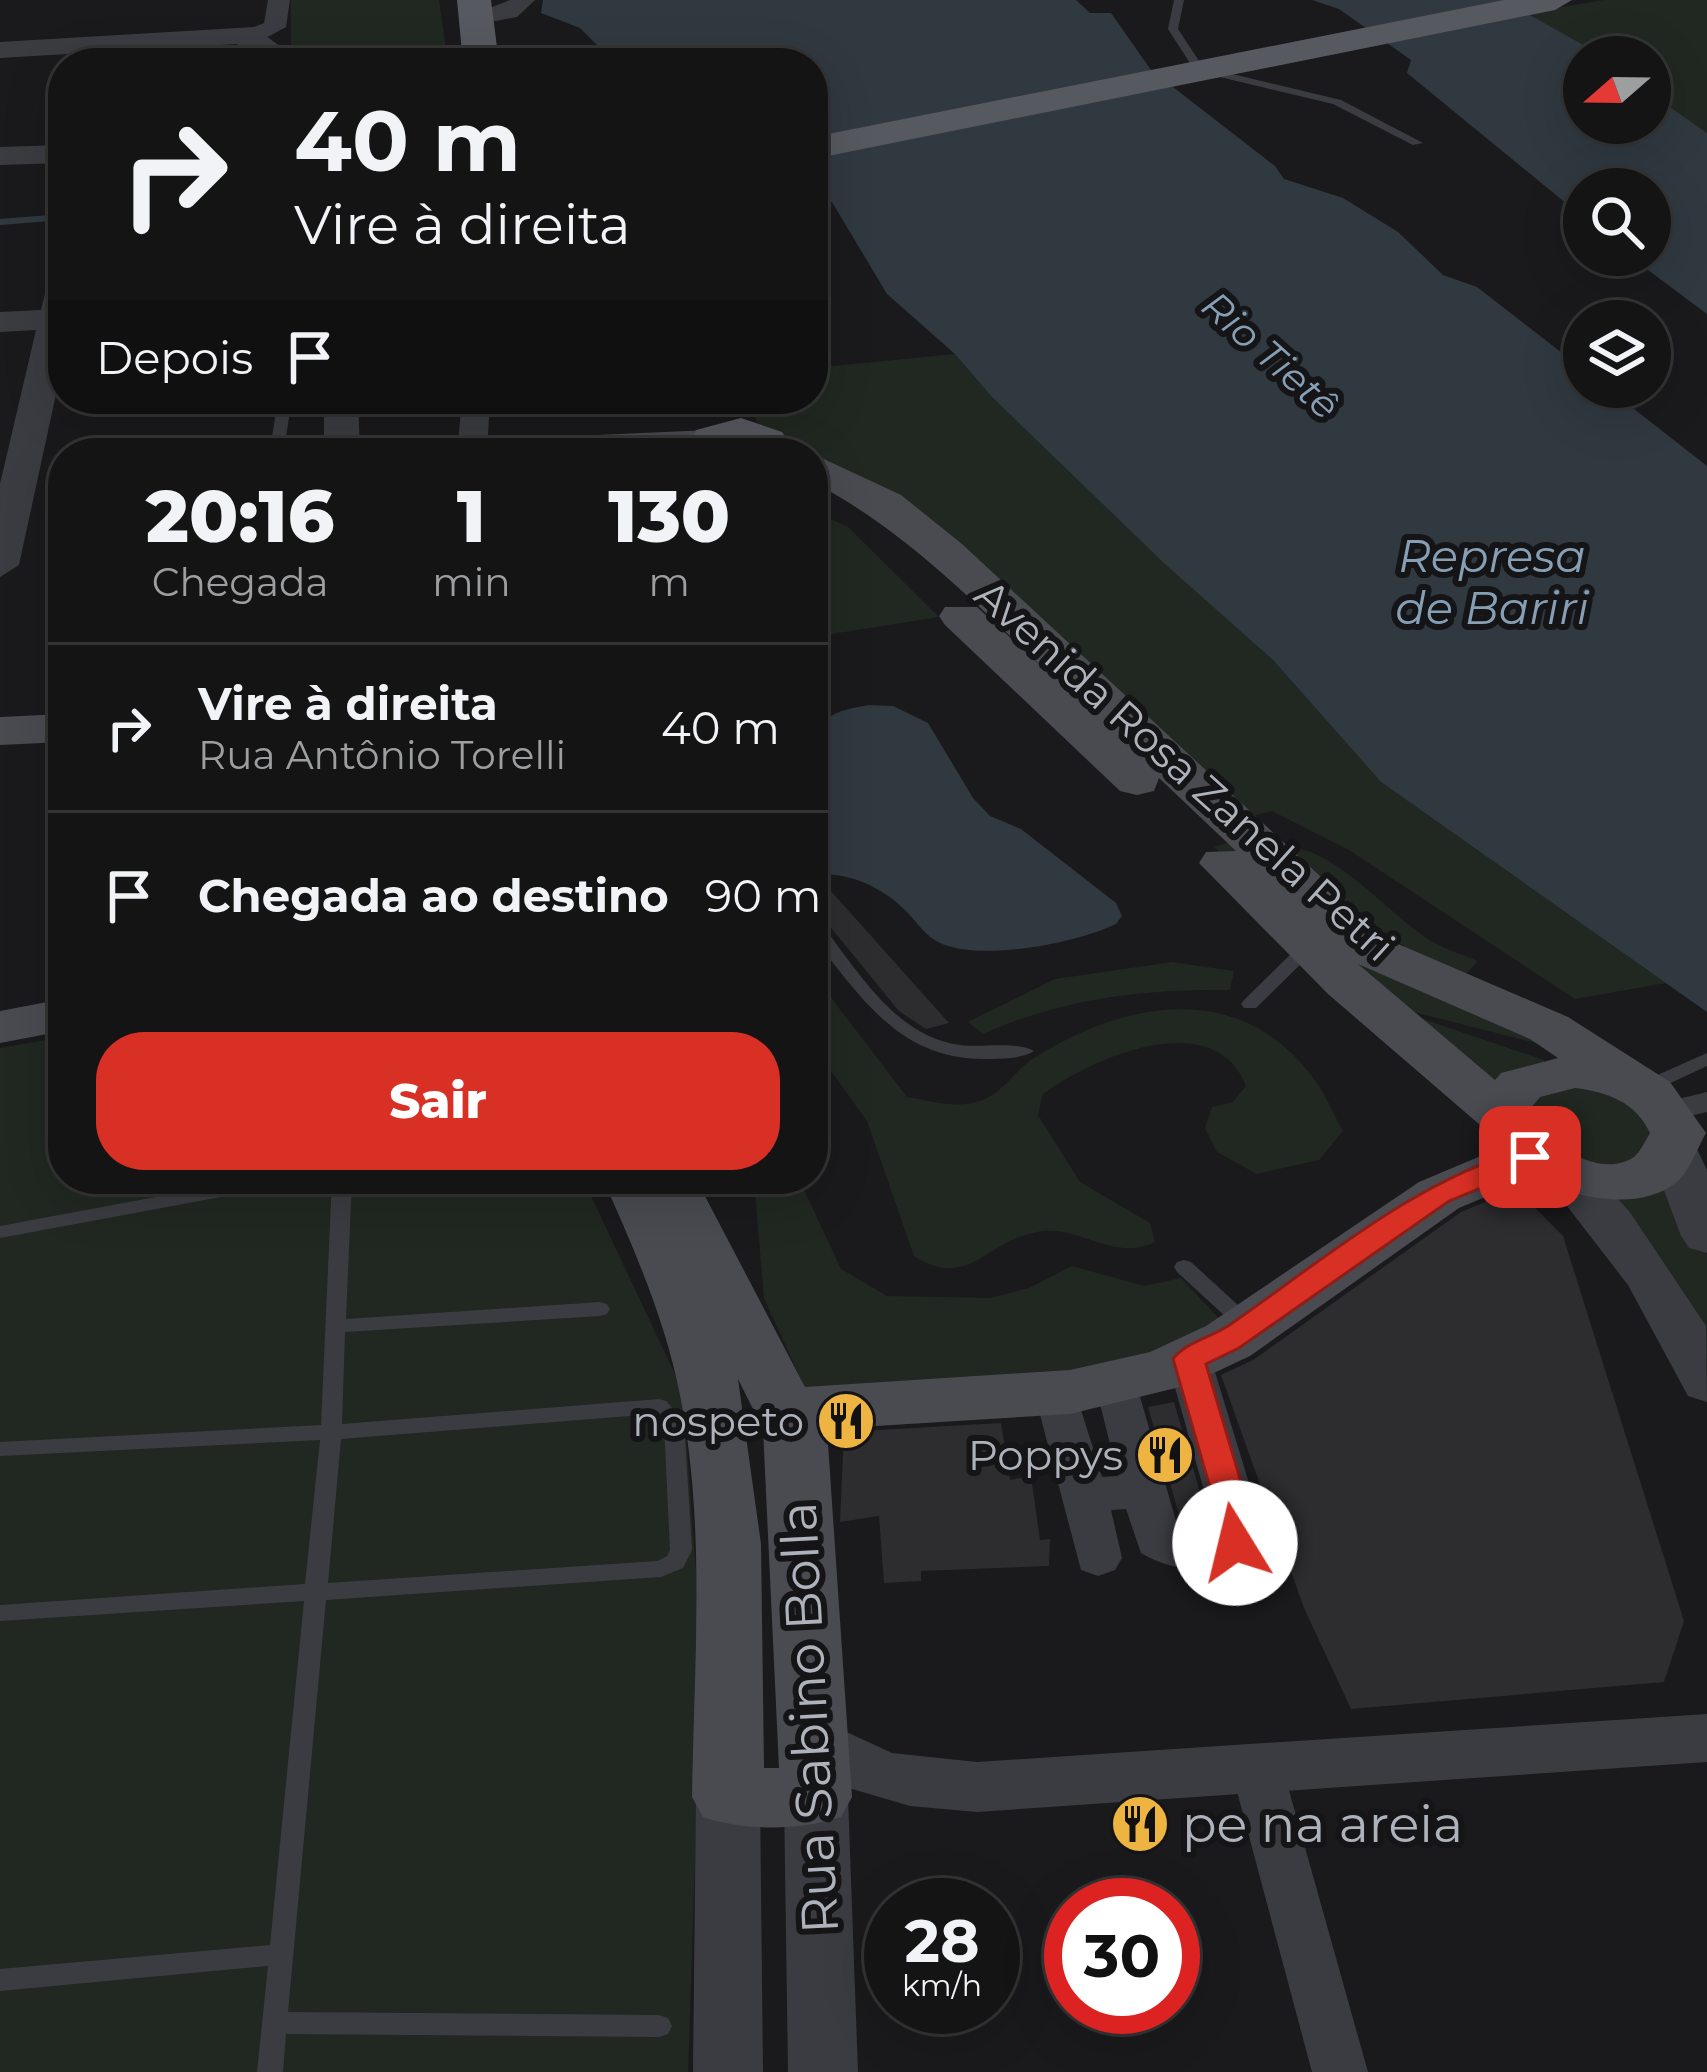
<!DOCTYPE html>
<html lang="pt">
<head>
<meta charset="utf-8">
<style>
	:root { --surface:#141415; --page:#212122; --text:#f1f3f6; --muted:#9d9ea0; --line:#333334; --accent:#d93025 }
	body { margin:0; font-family:Montserrat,sans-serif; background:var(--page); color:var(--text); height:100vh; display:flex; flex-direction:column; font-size:45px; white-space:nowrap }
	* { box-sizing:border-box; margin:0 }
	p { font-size:39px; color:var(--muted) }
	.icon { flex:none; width:66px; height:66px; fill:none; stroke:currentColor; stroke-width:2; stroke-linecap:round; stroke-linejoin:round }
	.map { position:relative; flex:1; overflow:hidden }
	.sheet { position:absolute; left:48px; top:438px; width:780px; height:756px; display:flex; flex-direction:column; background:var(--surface); border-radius:48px; box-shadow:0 12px 48px #0002,0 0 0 3px var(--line) }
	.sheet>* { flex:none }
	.banner { position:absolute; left:48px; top:48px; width:780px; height:366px; border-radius:48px; box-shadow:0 12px 48px #0002,0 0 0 3px var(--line); background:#141415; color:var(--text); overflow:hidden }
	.needle { width:78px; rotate:250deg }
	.controls { position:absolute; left:1563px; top:36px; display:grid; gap:24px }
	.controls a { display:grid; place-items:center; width:108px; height:108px; border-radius:50%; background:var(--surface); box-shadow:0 12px 48px #0002,0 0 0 3px var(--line); font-size:60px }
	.speed { position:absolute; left:864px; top:1878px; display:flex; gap:24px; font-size:60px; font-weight:700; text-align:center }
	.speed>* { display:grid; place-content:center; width:156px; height:156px; border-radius:50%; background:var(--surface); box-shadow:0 12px 48px #0002,0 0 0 3px var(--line); line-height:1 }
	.speed small { font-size:30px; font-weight:400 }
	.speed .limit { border:18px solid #d22; background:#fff; color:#111 }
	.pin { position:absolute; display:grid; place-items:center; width:102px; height:102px; color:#fff; margin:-51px; border-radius:24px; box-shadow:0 6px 18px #0006 }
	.me { position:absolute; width:132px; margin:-66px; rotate:351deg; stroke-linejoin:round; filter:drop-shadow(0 0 9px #0008) }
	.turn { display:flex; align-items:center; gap:42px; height:252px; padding:0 48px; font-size:54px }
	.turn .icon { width:156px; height:156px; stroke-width:2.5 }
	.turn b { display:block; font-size:84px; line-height:102px }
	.then { display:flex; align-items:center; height:114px; padding:0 48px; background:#0003; gap:24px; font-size:45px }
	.eta { display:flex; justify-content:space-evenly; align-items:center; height:204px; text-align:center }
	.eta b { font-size:72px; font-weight:800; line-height:84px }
	.cta { display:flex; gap:24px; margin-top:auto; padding:24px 48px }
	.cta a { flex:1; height:138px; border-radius:48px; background:var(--accent); color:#fff; font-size:48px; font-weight:800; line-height:138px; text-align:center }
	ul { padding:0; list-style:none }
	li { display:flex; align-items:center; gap:36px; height:168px; padding:0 48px; border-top:3px solid var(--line) }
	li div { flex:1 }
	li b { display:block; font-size:45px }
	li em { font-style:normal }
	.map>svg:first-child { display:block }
	.green { fill:#202821 }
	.water { fill:#303940 }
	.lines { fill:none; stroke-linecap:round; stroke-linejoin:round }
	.stream { stroke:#303940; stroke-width:6 }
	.building { fill:#2d2d30 }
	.service { fill:#3b3c41; fill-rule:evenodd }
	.pedestrian { fill:#3b3c41; fill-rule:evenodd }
	.minor { fill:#3b3c41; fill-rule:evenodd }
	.tertiary { fill:#3b3c41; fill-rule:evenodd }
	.secondary { fill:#494b51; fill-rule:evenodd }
	.primary { fill:#575960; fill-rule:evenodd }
	.route { fill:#d93025; stroke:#8d1f18; stroke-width:3 }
	.labels { text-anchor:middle; stroke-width:12; stroke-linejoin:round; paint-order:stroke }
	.far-water-label { font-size:39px; font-style:italic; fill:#869fb5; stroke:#151518 }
	.street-label { font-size:42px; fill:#adb2bb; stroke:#151518 }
	.poi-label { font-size:42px; fill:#adb2bb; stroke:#151518; text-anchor:end }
	.water-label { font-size:45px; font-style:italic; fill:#869fb5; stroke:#151518 }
	.near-street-label { font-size:51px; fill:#adb2bb; stroke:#151518 }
	.near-poi-label { font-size:51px; fill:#adb2bb; stroke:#151518; text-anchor:start }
</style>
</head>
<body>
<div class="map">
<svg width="1707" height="2072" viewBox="0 0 1707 2072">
	<rect width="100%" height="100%" fill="#1a1a1c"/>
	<path class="green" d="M291,0H439L448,63H291Z
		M1604,0H1707V133L1650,93V57H1605L1526,13Z
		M955,354L991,396L1273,660L1381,782L1666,983L1575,999L1349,850L1272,811L1239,819L813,461V453C776,453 759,430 745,399H813V368Z
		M813,511L848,527L939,617L813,637Z
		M1243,838L1352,943L1551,1047L1402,1009L1362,987L1214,847Z
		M1290,848C1336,848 1393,919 1433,942C1447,950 1464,955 1478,961L1463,977C1394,947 1342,904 1290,848Z
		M1172,962L1234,971L1230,990C1141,989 1065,998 983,1034L968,1022L1055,979Z
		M813,974L907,1097C931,1101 956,1109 980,1101C1004,1093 1016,1068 1037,1056C1128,1000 1239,981 1311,1075C1324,1091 1333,1113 1343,1131L1319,1160L1257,1174L1217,1152L1205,1128L1212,1107L1233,1102L1246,1086C1214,1004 1092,1058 1043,1094L1038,1115L1080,1182L1150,1223L1155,1242C1116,1262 1082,1227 1043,1231C986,1238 970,1292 914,1256L867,1121L813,1046Z
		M1402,1012L1544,1060L1545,1074L1494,1100Z
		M63,1037V1179H583L683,1391L702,1655L688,2072H0V1048Z
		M1595,1079L1672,1135L1618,1167L1538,1155L1526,1090Z
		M1670,1170L1707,1255V1359L1674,1290L1606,1188Z
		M764,1179H799L841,1269L887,1296L990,1298L1029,1288L1072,1266L1144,1286L1181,1278L1227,1327L1086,1380L809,1397L764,1298L755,1192Z"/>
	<path class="water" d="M543,0H1076L1090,13H1111L1151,70L1275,166L1284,179L1343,198L1398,232L1443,275L1477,287L1584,370V387H1606L1707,466V1012L1381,782L1273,660L1165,564L991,396L955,354L887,294L832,202L813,193V63H615L580,28L541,13Z
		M1312,0H1503L1605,57H1584V123H1650V93L1707,133V314L1628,255H1650V189H1584V218L1407,73L1411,60L1339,9Z
		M869,705L893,706L928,723L973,798L990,816L1021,829L1116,903L1122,916L1116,924C1076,943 982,962 940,943C926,937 917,922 906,911C881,886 848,872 813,874C813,840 803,745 824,722C835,710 854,708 869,705Z"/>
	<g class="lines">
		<path class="stream" d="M0,222L63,217"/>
	</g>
	<path class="building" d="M813,871L949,1023L926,1029L899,1011L823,918L813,914Z
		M1511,1191L1521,1194L1563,1236L1684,1621L1664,1682L1351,1709L1304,1608L1221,1375L1253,1360L1461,1212Z
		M1174,1402L1208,1520V1521L1182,1525L1148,1407Z
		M1001,1423L1010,1480L1031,1476L1040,1540L1050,1539L1049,1566L921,1571V1581L884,1583L879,1516L840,1522L844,1432Z"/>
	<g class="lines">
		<path class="service" d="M1174,0H1184L1178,29L1203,67L1341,100L1423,143L1413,145L1333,104L1195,71L1168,29Z
			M278,399H292L285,443L278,447L271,443Z
			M813,920L819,921C856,968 895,1037 960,1045C980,1048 1019,1041 1034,1051C1022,1059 1005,1058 990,1059C917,1061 879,1021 837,968C825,951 813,941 813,920Z
			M1309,941L1318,946L1315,950L1256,1008H1244L1241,1004L1244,1000L1303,942Z
			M1707,1053V1066L1649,1093L1642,1095L1633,1089L1635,1085Z
			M252,1179H295L285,1185L0,1238V1226Z
			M332,1179H352L346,1319L600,1302L607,1304L610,1309L607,1314L600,1316L345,1332L342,1424L659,1399L666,1401L684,1422L692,1550L683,1568L661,1577L326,1600L288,2012L659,2015L668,2018L672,2026L668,2034L659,2037L286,2034L283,2072H257L268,1966L0,1991V1969L270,1945L304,1601L0,1621V1605L305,1584L320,1440L0,1456V1442L321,1425ZM654,1414L664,1424L670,1550L667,1556L658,1561L328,1583L341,1439Z
			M1184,1260L1191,1262L1252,1318L1255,1323L1252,1328H1238L1177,1272L1174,1267L1177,1262Z"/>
		<path class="pedestrian" d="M1707,1092V1112L1668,1121L1653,1111L1657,1104Z"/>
		<path class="minor" d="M268,0H290L286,27L262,40H246V30L264,23Z
			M510,0H535L517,17L475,25L464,18Z
			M462,399H490L487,453H457Z
			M1189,1344L1205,1348L1211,1359L1260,1519L1259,1543L1252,1555C1216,1574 1176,1574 1141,1553L1126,1509L1111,1510L1122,1558L1115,1570L1098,1576L1081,1570L1034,1392L1040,1381L1056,1376L1072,1381L1102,1477L1118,1476L1095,1384L1101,1373L1117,1369L1133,1373L1179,1531L1212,1534V1519L1167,1359L1173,1348Z
			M1257,1749L1275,1755L1283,1769L1368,2072H1312L1231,1769L1239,1755Z"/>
		<path class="tertiary" d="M254,27L281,47L285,63H257V57L237,44L0,58V42Z
			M63,145V163L0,165V147Z
			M63,276V362L19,565L0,577V484L36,330L0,332V312L41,310L47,286Z
			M324,399H358L360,453H324Z
			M1674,1134L1692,1139L1707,1170V1253L1689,1248L1681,1236L1649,1150L1656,1139Z
			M1568,1159L1586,1164L1629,1211L1706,1326L1707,1402L1688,1396L1628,1285L1543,1175L1550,1164Z
			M1707,1714V1762L977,1812L910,1806L842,1786L848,1797L858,2072H788L784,1797L794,1779L814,1772L792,1758L783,1741L792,1724L814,1717L892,1753L977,1762Z
			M728,1772L750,1779L760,1797L763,2072H693L696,1797L706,1779Z"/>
		<path class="secondary" d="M709,430L723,433L729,442L723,451L445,453L451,444L465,441Z
			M813,454L901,495L962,544L1389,940L1568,1017L1670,1082L1706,1133C1698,1147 1689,1172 1677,1182C1636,1214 1573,1196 1531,1178L1459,1208L1250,1356L1188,1385L1070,1414L827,1429L852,1797L841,1817C799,1831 745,1831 703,1817L692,1797C694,1663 706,1527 680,1395C665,1319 634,1249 603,1179H696L805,1387L1070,1370L1150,1352L1206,1326L1419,1182L1495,1150L1480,1125L1328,994L1199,863L1206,852L1236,851L1159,778L1154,791L1137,795L1120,791L945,625L939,616L945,607H977L1053,677C977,605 906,531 813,482ZM1358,964L1530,1039L1558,1058L1501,1073L1495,1080ZM1575,1088C1607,1092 1636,1102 1650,1133C1646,1140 1640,1152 1634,1157C1599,1181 1541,1141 1530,1109L1540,1097ZM738,1379L763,1429L779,1768H764L761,1544Z
			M63,714V742L0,745V717Z
			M63,999V1031L0,1043V1011Z"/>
		<path class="primary" d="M457,0H491L499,63H463Z
			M1504,0H1572L1555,10L813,159V137Z
			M741,418L782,432L788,441L781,453H691L688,448L696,430Z"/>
	</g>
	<path class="route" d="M1530,1148L1544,1157L1540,1164L1449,1201L1239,1348L1206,1364L1252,1519L1247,1551H1223L1219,1519L1173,1359C1184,1343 1211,1337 1228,1326C1322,1261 1417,1178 1530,1148Z"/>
	<defs>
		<symbol id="restaurant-disc" viewBox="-11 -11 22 22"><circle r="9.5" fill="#edb442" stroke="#151518"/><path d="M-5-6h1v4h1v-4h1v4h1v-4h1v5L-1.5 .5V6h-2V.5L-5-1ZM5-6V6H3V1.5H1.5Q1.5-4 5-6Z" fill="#111"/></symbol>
	</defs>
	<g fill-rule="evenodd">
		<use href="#restaurant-disc" x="813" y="1388" width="66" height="66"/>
		<use href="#restaurant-disc" x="1132" y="1422" width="66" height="66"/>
		<use href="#restaurant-disc" x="1107" y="1791" width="66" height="66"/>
	</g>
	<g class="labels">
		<g class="far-water-label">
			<text transform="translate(1271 355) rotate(42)" y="14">Rio Tietê</text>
		</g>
		<g class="street-label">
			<text transform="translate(1185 770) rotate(42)" y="15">Avenida Rosa Zanela Petri</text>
		</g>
		<g class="poi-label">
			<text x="804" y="1436">nospeto</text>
			<text x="1123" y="1470">Poppys</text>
		</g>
		<g class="water-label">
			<text x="1492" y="572">Represa<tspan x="1492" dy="52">de Bariri</tspan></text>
		</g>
		<g class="near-street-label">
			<text transform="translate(809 1718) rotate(-93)" y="18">Rua Sabino Bolla</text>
		</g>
		<g class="near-poi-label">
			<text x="1182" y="1842">pe na areia</text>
		</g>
	</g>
</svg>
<div class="controls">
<a><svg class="needle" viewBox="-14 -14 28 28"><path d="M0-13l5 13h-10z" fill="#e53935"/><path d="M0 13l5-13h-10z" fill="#9d9ea0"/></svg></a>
<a><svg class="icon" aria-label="search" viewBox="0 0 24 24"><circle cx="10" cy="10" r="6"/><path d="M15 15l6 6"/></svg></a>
<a><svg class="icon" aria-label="layers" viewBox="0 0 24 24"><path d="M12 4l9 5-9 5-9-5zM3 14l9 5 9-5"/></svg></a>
</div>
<div class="speed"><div>28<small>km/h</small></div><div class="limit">30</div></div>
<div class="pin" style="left:1530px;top:1157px;background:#d93025"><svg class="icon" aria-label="arrive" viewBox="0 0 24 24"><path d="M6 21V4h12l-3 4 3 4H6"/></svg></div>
<svg class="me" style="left:1235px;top:1543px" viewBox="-20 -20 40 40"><circle r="19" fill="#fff"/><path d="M0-13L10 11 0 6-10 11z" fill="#d93025"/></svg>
<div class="banner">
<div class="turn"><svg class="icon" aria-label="right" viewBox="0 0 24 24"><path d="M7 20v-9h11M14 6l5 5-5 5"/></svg><div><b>40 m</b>Vire à direita</div></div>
<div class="then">Depois<svg class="icon" aria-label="arrive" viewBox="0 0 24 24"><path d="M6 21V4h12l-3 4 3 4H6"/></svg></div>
</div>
<section class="sheet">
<div class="eta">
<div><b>20:16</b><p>Chegada</p></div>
<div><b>1</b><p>min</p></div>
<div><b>130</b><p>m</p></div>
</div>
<ul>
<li><svg class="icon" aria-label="right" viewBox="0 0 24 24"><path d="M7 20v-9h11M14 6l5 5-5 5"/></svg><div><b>Vire à direita</b><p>Rua Antônio Torelli</p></div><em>40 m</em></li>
<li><svg class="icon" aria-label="arrive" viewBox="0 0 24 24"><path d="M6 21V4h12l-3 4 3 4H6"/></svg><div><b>Chegada ao destino</b></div><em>90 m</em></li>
</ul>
<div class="cta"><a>Sair</a></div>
</section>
</div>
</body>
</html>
